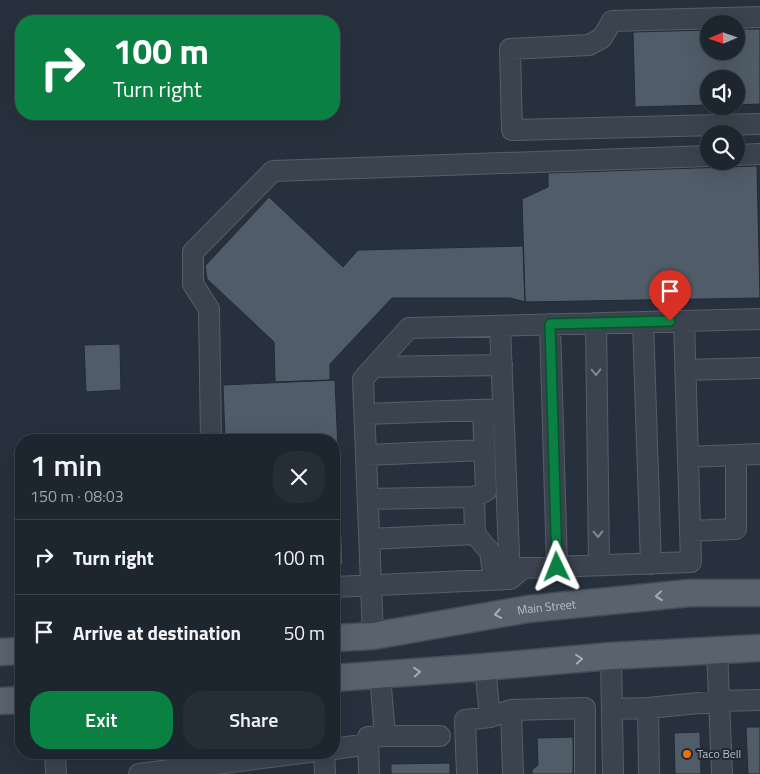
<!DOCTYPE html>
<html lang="en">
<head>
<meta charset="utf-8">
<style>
	:root { --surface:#1d252e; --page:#252d36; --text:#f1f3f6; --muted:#a0a5aa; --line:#3b424a; --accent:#0b8043 }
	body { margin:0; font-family:"Titillium Web",sans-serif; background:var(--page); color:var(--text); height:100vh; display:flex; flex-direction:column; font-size:19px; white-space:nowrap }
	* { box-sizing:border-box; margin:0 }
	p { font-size:16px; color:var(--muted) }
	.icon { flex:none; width:28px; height:28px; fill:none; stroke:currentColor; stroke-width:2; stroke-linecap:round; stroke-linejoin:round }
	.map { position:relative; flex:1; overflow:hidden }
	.panel { position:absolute; left:15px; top:434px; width:325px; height:325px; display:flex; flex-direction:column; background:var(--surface); border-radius:20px; box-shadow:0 5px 20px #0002,0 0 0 1px var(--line) }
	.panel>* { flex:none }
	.top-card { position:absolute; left:15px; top:15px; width:325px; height:105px; border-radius:20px; box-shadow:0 5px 20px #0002,0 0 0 1px var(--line); background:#0b8043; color:#fff; overflow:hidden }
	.needle { width:32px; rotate:268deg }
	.controls { position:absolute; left:700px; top:15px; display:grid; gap:10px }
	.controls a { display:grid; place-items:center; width:45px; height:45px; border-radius:50%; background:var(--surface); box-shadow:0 5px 20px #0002,0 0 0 1px var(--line); font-size:25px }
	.pin { position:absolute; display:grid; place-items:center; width:42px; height:42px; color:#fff; margin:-51px -21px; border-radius:50% 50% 50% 0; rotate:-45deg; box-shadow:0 0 5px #0007 }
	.pin .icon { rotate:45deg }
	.me { position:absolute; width:55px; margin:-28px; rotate:358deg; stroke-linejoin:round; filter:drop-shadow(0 0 4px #0008) }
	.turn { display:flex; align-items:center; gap:18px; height:105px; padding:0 15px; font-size:22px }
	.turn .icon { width:65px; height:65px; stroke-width:2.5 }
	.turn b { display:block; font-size:35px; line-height:42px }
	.round { display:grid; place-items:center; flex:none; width:52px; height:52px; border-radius:20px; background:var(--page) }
	.overview { display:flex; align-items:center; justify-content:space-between; height:85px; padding:0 15px }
	h1 { font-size:30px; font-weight:600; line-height:38px }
	.button { display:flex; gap:10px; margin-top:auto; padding:10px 15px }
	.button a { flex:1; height:58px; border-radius:20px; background:var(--accent); color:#fff; font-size:20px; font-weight:600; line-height:58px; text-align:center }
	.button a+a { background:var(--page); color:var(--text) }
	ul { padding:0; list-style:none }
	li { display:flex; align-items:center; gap:15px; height:75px; padding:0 15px; border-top:1px solid var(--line) }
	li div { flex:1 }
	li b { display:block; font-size:19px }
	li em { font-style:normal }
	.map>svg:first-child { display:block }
	.building { fill:#505c68; stroke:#222a35 }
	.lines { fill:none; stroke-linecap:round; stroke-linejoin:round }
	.minor-casing { stroke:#565e68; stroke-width:22 }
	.major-casing { stroke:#444c57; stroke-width:29 }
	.minor { stroke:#3b434e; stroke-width:20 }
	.major { stroke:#59626d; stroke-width:26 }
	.oneway { stroke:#7f8791 }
	.oneway2 { stroke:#a4acb6 }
	.route-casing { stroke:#07532c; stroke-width:12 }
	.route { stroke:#0b8043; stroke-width:9 }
	.food-dot { fill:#e8710a; stroke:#202833; stroke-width:2 }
	.labels { text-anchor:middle; stroke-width:4; stroke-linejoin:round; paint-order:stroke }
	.street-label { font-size:12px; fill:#b7bec8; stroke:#202833 }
	.poi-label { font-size:12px; fill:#b7bec8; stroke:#202833; text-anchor:start }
</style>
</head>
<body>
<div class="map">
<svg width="760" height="774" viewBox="0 0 760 774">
	<rect width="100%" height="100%" fill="#27313d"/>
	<path class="building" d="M736,29H760V104L736,105V79H709V105L635,107L633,32L709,30V51H736Z
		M757,166L760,298L525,302L522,199L548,187V173Z
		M269,197L343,267L358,250L523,246L525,302L510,298H392L330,364V380L275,382L274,342L207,279L205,266Z
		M120,344L121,390L86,392L84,345Z
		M335,380L343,564L334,565V440H225L223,385Z
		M746,727H760V774H748Z
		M700,732L701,774H675L674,733Z
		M573,737V774H532V770L538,765L537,738Z
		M450,763V774H391V764Z"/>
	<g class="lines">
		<defs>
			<path id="minor" d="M760,17L612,21L602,38L589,45L510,49L512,130L760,124
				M736,155L760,154
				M643,322L651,564
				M596,323L599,565
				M550,324L557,567
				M500,326L510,579
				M374,367L502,365
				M685,370L760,368
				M365,414L503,409
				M211,440L209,309L193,284V252L273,171L709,156
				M366,455L484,450
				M688,457L736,455
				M368,499L474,497
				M690,531L736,529V455L760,454
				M475,534L474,497L486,491L483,410
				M370,539L475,534L490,552L494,580
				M334,587L510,579L523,568L691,562L684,321
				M373,636L363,379L409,328L760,319
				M717,649L722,774
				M611,656L613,774
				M485,667L490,717
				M648,708L719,701L760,700
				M612,709L648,708L649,774
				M511,710L513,774
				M385,736H440
				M334,749L368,744
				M55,752L56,774
				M324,752L325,774
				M139,774L309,752
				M369,774L368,737L385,736L380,675
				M467,774L465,720L490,717L511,710L585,708V774"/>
			<g id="major">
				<path id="s1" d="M334,638L373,636L528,609L690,593H760"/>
				<path d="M0,652L21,651"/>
				<path d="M334,678L485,667L611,656L760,648"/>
				<path d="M0,701L21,700"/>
			</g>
		</defs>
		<use href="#minor" class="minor-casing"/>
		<use href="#major" class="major-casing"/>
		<use href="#minor" class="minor"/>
		<use href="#major" class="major"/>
	</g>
	<defs><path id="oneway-chevron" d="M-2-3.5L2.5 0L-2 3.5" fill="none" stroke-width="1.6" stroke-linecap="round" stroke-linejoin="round" transform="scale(1.25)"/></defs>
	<g class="oneway">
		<use href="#oneway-chevron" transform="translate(596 372) rotate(89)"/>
		<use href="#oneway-chevron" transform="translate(598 534) rotate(89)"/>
	</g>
	<g class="oneway2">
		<use href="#oneway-chevron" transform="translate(659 596) rotate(174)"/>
		<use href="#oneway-chevron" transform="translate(498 614) rotate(170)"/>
		<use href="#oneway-chevron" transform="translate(579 659) rotate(-5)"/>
		<use href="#oneway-chevron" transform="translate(417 672) rotate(-4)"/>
	</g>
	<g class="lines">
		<defs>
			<path id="route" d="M557,567L550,324L670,321"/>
		</defs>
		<use href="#route" class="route-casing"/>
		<use href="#route" class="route"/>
	</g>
	<circle class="food-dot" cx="687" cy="754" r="5"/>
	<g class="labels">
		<g class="street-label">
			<text dy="4" stroke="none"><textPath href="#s1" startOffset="215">Main Street</textPath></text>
		</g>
		<g class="poi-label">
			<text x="697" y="758">Taco Bell</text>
		</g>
	</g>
</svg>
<div class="controls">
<a><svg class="needle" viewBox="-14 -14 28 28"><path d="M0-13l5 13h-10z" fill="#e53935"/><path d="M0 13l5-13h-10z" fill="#a0a5aa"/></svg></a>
<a><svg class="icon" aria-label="sound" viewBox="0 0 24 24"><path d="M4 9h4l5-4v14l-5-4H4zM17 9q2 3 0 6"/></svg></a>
<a><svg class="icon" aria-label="search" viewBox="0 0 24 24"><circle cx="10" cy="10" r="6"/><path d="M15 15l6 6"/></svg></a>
</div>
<div class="pin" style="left:670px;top:321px;background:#d93025"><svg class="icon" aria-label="arrive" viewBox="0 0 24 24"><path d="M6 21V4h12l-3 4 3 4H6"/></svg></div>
<svg class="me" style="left:557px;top:567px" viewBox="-20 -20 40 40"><path d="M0-17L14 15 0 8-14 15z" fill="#0b8043" stroke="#fff" stroke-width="4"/></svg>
<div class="top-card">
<div class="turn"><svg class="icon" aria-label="right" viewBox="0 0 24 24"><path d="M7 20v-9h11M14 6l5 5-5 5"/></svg><div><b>100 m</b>Turn right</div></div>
</div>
<section class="panel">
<div class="overview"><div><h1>1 min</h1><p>150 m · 08:03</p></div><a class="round"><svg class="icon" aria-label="close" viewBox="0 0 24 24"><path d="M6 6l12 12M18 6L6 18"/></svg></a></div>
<ul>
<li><svg class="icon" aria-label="right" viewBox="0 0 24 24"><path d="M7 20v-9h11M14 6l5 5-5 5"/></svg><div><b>Turn right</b></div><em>100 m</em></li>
<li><svg class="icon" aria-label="arrive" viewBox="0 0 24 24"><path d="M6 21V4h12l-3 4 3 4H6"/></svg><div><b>Arrive at destination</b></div><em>50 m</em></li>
</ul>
<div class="button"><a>Exit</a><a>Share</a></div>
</section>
</div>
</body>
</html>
